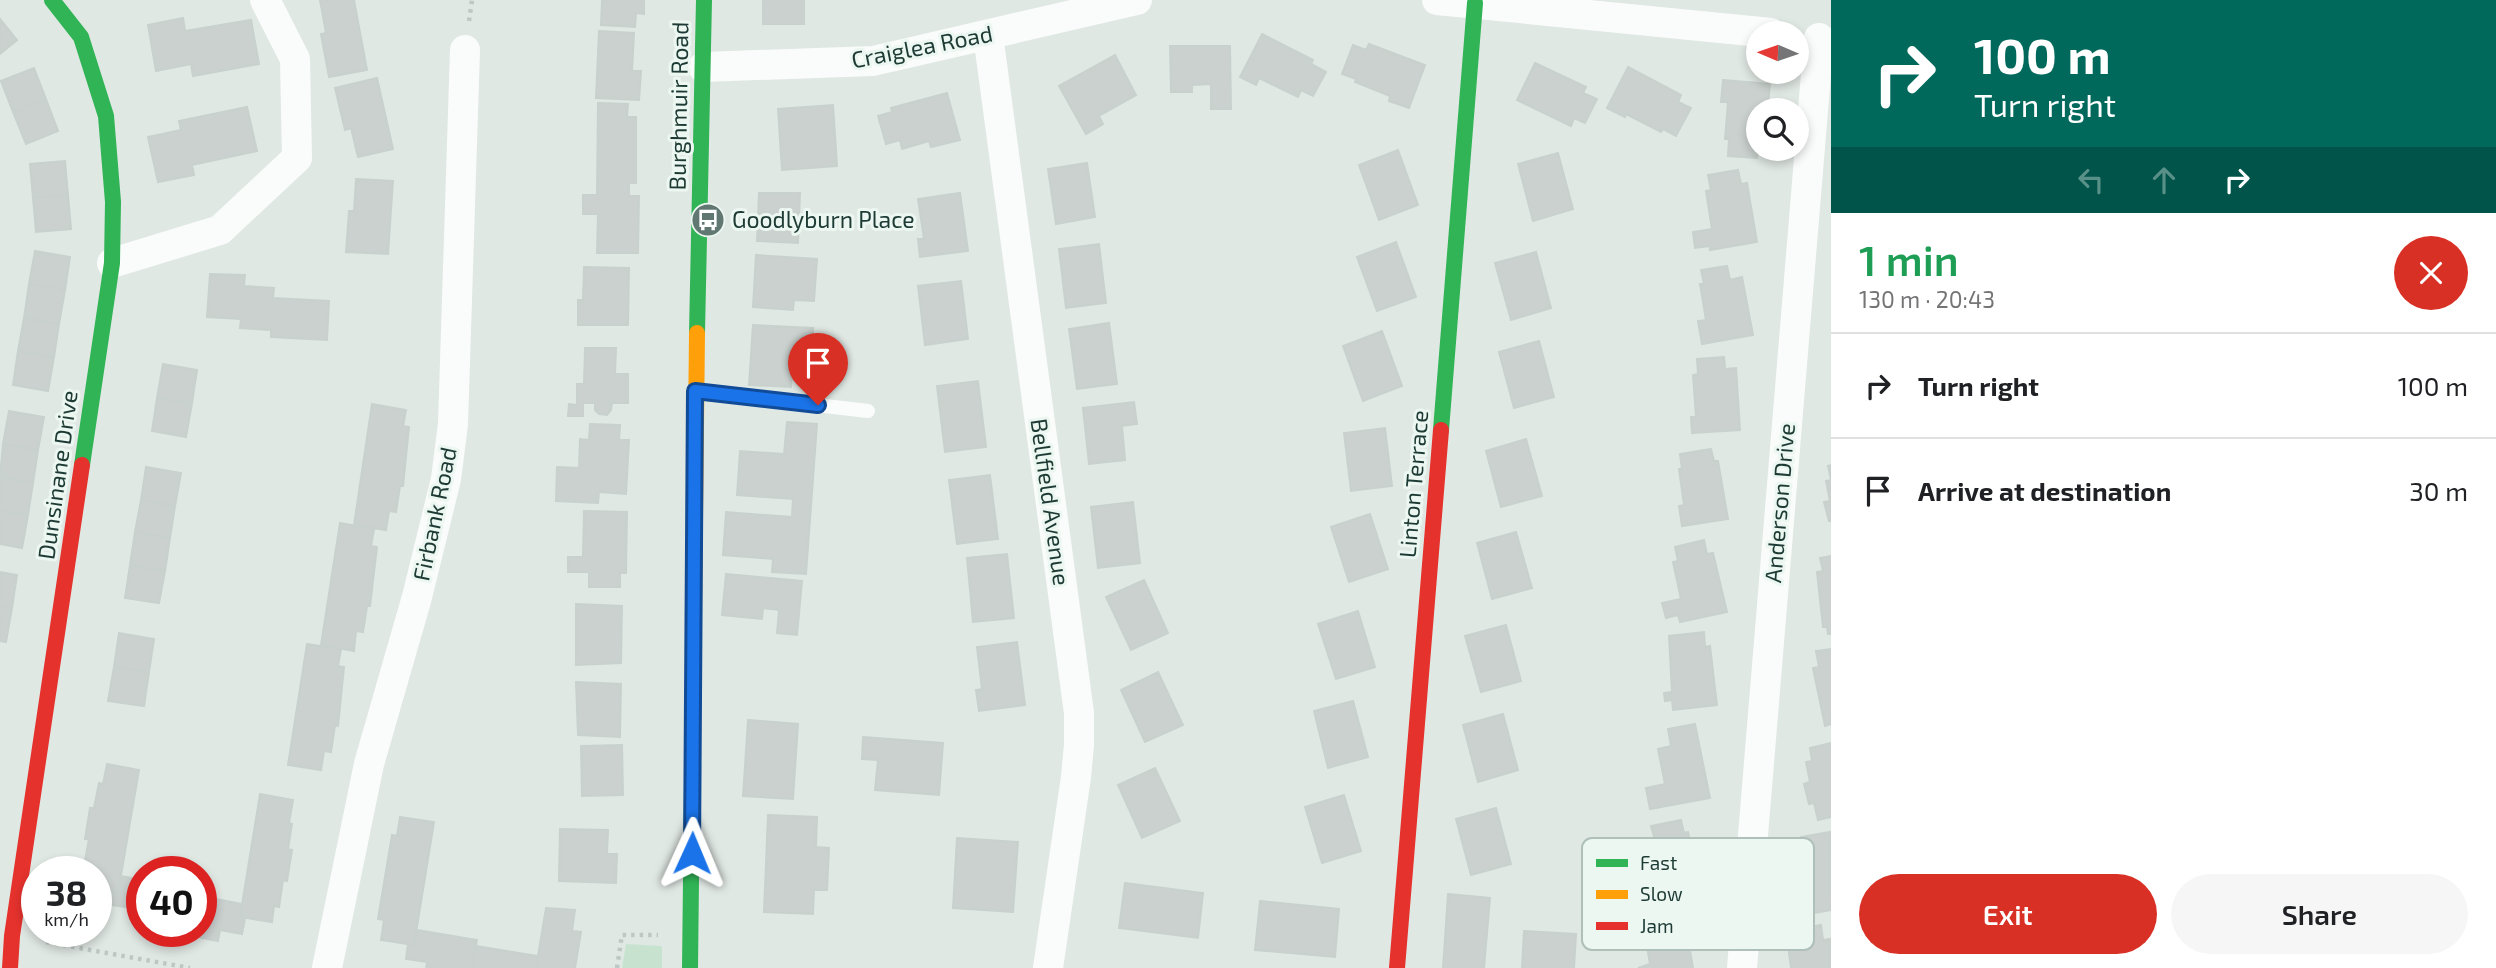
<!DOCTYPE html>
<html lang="en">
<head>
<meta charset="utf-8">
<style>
	:root { --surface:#fff; --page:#f6f6f6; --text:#202124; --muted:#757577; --line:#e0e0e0; --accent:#d93025 }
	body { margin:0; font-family:"Exo 2",sans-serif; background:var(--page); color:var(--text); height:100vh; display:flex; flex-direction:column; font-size:26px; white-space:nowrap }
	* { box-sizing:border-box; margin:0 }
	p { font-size:23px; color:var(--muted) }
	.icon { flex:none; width:38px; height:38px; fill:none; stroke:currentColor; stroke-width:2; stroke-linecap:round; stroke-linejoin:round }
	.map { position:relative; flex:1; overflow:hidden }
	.side { display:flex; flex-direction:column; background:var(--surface); width:665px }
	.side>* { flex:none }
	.hud { background:#00695c; color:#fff; overflow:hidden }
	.needle { width:46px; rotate:272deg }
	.buttons { position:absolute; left:1746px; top:21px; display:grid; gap:14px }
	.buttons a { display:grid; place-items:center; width:63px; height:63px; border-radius:50%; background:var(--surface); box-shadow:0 4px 10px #0003; font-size:35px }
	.speed { position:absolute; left:21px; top:856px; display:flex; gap:14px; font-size:35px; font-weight:700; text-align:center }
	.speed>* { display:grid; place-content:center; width:91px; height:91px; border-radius:50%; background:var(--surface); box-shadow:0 4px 10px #0003; line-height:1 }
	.speed small { font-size:18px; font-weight:400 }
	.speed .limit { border:10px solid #d22; background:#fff; color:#111 }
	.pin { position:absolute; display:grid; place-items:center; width:60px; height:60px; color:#fff; margin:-72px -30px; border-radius:50% 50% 50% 0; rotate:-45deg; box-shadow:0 0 7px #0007 }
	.pin .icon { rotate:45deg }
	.me { position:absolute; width:77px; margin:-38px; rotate:1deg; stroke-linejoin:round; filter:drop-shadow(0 0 5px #0008) }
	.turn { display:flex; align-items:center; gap:24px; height:147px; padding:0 28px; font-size:32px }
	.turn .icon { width:91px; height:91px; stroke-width:2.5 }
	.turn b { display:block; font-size:49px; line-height:60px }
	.lanes { display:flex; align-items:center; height:66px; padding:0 28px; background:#0003; justify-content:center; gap:35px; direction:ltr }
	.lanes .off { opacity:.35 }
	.round { display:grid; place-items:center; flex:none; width:74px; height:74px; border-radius:37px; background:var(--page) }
	.head { display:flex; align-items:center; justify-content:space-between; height:119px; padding:0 28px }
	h1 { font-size:42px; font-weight:600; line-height:52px; color:#1e9e55 }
	.button { display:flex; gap:14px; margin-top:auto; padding:14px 28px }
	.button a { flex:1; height:80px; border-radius:42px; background:var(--accent); color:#fff; font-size:28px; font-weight:600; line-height:80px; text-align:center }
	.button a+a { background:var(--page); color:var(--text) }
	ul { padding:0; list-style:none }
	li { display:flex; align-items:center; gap:21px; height:105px; padding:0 28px; border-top:2px solid var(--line) }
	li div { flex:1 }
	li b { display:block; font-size:26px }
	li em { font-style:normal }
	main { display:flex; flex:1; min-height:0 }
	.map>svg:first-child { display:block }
	.green { fill:#c7e3d0 }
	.building { fill:#cad1ce; stroke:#c8d1cd; stroke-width:2 }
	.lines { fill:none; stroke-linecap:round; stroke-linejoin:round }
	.path { stroke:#bdc8c5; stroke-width:4.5; stroke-dasharray:3.5 5; stroke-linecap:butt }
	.lane { stroke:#fafcfb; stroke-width:14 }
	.street { stroke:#fafcfb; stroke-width:30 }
	.fast { stroke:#30b455; stroke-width:16 }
	.slow { stroke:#ff9f0a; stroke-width:16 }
	.jam { stroke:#e5322d; stroke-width:16 }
	.route-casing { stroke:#114b97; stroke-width:18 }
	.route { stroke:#1a73e8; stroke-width:12 }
	.labels { text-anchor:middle; stroke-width:6; stroke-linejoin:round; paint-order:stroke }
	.street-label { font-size:23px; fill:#1d3b34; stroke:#edf7f2 }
	.poi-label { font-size:23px; fill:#1d3b34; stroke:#edf7f2; text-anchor:start }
	.key { fill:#edf7f2; stroke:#afbfb9; stroke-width:2 }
	.key-label { font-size:19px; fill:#1d3b34 }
</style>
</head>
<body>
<main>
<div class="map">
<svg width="1831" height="968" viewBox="0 0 1831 968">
	<rect width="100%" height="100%" fill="#e0e8e4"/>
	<path class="green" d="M626,944L662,946V968H622Z"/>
	<path class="building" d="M320,0H354L367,70L329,77L321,34L326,33Z
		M602,0H644V14L636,13L635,27L601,25Z
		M763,0H804V24H763Z
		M183,18L185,31L251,20L259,64L193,76L191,64L156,71L148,25Z
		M0,19L17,40L0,54Z
		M599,31L634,33L632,71H641L639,100L596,98Z
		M1262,34L1313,60L1311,64L1326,72L1313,96L1301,90L1298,97L1259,78L1256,85L1240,77Z
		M1369,44L1425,65L1409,108L1389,101L1390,96L1355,82L1356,79L1342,74L1353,45L1366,50Z
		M1170,46H1230L1231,109H1211V84L1192,85V92H1171Z
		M1115,55L1136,95L1099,116L1103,124L1086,134L1059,86Z
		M1535,63L1586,87L1583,93L1597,99L1585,123L1574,118L1571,126L1517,100Z
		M1628,67L1681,95L1678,102L1691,108L1676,136L1663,129L1661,132L1626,114L1625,117L1607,108Z
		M34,68L46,99L13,112L1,81Z
		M377,78L393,149L358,157L351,128L345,130L335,88Z
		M1723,80L1770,84L1768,104H1775L1774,110H1759L1757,158L1728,156L1729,139H1725L1728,102H1721Z
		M947,93L960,140L931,147L929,141L902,149L900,140L886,144L878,116L892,112L891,108Z
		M46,99L58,131L26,144L13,112Z
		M598,103L628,104L627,117H636V183H629V196H639L638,253H597L598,214H583V195H597Z
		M833,105L837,166L782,170L778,109Z
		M247,107L257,151L192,165L194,175L158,182L148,137L181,130L179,121Z
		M1398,150L1418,205L1379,220L1359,165Z
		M1558,153L1573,209L1533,221L1518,164Z
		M65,161L68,195L33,198L30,164Z
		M1087,163L1095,217L1056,224L1048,169Z
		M1738,170L1741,184L1747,183L1757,242L1710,250V246L1695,248L1693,232L1712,229L1706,191L1711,190L1708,175Z
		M356,179L393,181L388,254L346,252L349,211H354Z
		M759,193H800L798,243L757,241Z
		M960,193L968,251L920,257L918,239H924L918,199Z
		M68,195L71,229L36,232L33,198Z
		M1396,242L1416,297L1377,311L1357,257Z
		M1099,244L1106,303L1066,308L1059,249Z
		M35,251L70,257L65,290L29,284Z
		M1536,252L1551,308L1511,320L1495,263Z
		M756,255L817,259L814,301L794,300L793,310L753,307Z
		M1727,266L1730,280L1742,277L1753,335L1702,344L1698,321L1706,320L1700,284H1704L1701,270Z
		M584,267L629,268L628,325H578V300H583Z
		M210,274L245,275L244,286L274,288L273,298L329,301L327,340L271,337V330L240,328L241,319L207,317Z
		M961,281L968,339L925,345L918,286Z
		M29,284L65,290L59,324L24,318Z
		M24,318L59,324L54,357L18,351Z
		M1109,323L1117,384L1077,389L1069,329Z
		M753,325L813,328L812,354L793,353L791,387L749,385Z
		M1382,331L1402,386L1363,401L1343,346Z
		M1539,341L1554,397L1514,408L1499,352Z
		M585,348H616L615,374H628V403H612L611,410L607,415L599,414L595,410V403H583V416H568L569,404L577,405V384H584Z
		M18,351L54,357L48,391L13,385Z
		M1724,357L1725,369L1736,368L1740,430L1692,433L1691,417H1696L1693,375L1698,374L1697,359Z
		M163,364L197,370L192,403L157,398Z
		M978,381L986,447L945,452L937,386Z
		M157,398L192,403L186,437L152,431Z
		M1134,402L1137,424L1122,426L1125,460L1089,464L1083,408Z
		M372,404L406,410L403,426L409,427L403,486H400L396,512L389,511L386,530L354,525Z
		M9,411L44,417L38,450L3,444Z
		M787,422L817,424L806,574L772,572L773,559L723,555L726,512L792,517L793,499L737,495L740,451L784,454Z
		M590,424L620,425L619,440H629L626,494L599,492L598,503L556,501L557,467L579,468L580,439L589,440Z
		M1385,428L1392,486L1351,491L1344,433Z
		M1526,439L1542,496L1501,507L1486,451Z
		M3,444L38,450L33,483L0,477Z
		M1711,449L1714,461H1718L1728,519L1682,526L1679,506L1684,505L1679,469H1682L1680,454Z
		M1831,465V521H1829L1824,502L1830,501L1826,481L1831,480L1828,466Z
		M146,467L181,473L175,506L141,500Z
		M990,475L998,539L957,544L949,480Z
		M0,477L33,483L28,515L0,511Z
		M141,500L175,506L170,538L135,532Z
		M1133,502L1140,563L1098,568L1091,507Z
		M0,511L28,515L22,548L0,544Z
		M584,511L627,512L626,573H620V587H589V572H568V557H583Z
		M1370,514L1388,569L1349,582L1331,527Z
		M340,523L374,529L371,546L377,547L370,606H367L363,632L356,631L354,651L321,645Z
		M135,532L170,538L165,571L130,565Z
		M1516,532L1532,588L1492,599L1477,543Z
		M1704,540L1707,554L1713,553L1727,612L1680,622L1678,615L1666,618L1662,603L1681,599L1673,562L1678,561L1675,547Z
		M1007,554L1014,618L973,622L967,558Z
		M1831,556V634H1828L1827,627H1823L1817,572L1823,571L1820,558Z
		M130,565L165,571L159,603L125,598Z
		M0,572L17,575L12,608L0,607Z
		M726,574L802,581L797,635L777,633L779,610L763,608L762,619L722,615Z
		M1144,580L1168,633L1131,650L1106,597Z
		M576,604L622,606L621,663L576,665Z
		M0,607L12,608L6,642L0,641Z
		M1358,611L1375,667L1336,679L1318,624Z
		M1506,625L1521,681L1481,692L1465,636Z
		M1704,632L1705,647L1710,646L1717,705L1673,710L1672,700L1665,701L1664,693L1672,692L1669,636Z
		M119,633L154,639L149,672L114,667Z
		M1017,642L1025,705L979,711L976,690L982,689L977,647Z
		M307,644L341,649L338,666L344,667L338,726L335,725L331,752L324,751L321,770L288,765Z
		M1831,649V724L1825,726L1813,668L1819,667L1816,651Z
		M114,667L149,672L144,706L108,701Z
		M1158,672L1183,725L1145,742L1121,690Z
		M576,682L621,684L620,737L578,735Z
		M1353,701L1368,757L1328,768L1314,711Z
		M1503,714L1518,770L1478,782L1463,725Z
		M748,720L798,724L793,799L743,796Z
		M1695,724L1710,798L1650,809L1646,788L1665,784L1658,749L1671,746L1668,729Z
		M863,737L943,743L939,795L875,790L878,760L862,759Z
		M1831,743V817L1818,820L1814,803L1809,804L1804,784L1810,782L1806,762L1812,761L1810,748Z
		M622,745L623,795L582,796L581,746Z
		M107,764L139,770L118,893L96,889V872H88L89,867L84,866L89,839H85L90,808H94L99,783L103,784Z
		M1155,768L1180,821L1142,838L1118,785Z
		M260,794L293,800L289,823L292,824L288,849L292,850L287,881L283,880L279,907L274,906L272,922L240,917Z
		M1344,795L1361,851L1322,863L1305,807Z
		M1496,808L1511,864L1471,875L1456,819Z
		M768,815L817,817L816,847L829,848L827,890H814L813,914L764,912Z
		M400,817L434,822L414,945L381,940L384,920L378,919L392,835L397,836Z
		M1681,820L1684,833L1688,832L1702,891L1641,903L1633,871L1655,866L1649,841L1655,840L1651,826Z
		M560,829L608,830L607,854H617L616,883L559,881Z
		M1830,832L1831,910L1808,914L1798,871L1801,870L1798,853L1804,852L1801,837Z
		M957,838L1018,842L1013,912L953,908Z
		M121,876L142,880V921L130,919L132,908L111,905L113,892L118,893Z
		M1125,883L1203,893L1198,938L1119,928Z
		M1448,894L1490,898L1484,968H1443Z
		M201,896L242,904L240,917L245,918L242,934L220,930L218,941L172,932L201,931Z
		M1260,901L1339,909L1335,957L1255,950Z
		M546,908L575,910L572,931L581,932L575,968H536Z
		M1685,921L1693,968H1638L1650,964L1644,928Z
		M1821,925L1823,940L1830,939L1831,968H1791L1788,945L1793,944L1791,930Z
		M417,930L477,940L472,968H426L427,962L406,959L408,944L414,945Z
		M1524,931L1576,934L1574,968H1522Z
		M476,946L538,956L536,968H472Z"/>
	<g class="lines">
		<path class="path" d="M469,21L472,0
			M46,942L190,968
			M617,968L622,935H658"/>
		<path class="lane" d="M697,391L868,411"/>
		<path class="street" d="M1437,0L1771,33
			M988,35L1079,713V745L1076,777L1048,968
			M703,67L873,61L1137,0
			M112,263L220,230L297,158L295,59L265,0
			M327,968L369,764L417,597L446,479L453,424L465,50
			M1742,968L1819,38"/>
		<path class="fast" d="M52,0L81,37L106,116L113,202L112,263L82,465
			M697,333L704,0
			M1441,430L1475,3
			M690,968L694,612"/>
		<path class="slow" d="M694,612L697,333"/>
		<path class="jam" d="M10,968L12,936L82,465
			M1397,968L1441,430"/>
	</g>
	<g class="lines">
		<defs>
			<path id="route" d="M692,853L695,391L818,405"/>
		</defs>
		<use href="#route" class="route-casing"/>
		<use href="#route" class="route"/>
	</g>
	<defs>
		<symbol id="bus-disc" viewBox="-11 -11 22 22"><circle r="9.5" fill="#617872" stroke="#edf7f2"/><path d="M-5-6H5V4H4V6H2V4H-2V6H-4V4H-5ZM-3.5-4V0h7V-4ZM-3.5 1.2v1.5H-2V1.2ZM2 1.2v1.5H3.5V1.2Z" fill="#fff"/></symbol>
	</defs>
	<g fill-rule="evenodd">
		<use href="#bus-disc" x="689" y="201" width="38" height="38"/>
	</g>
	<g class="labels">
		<g class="street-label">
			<text transform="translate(922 47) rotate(-11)" y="8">Craiglea Road</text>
			<text transform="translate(679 106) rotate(-89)" y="8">Burghmuir Road</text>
			<text transform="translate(58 475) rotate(-82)" y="8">Dunsinane Drive</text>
			<text transform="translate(1414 484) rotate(-85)" y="8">Linton Terrace</text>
			<text transform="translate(1050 502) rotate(82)" y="8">Bellfield Avenue</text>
			<text transform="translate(1780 503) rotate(-85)" y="8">Anderson Drive</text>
			<text transform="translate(435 514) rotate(-78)" y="8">Firbank Road</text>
		</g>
		<g class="poi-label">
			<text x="732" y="228">Goodlyburn Place</text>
		</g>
	</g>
	<rect x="1582" y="838" width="232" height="112" rx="10" class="key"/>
	<rect x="1596" y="859" width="32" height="8" fill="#30b455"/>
	<rect x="1596" y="890" width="32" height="9" fill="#ff9f0a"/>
	<rect x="1596" y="922" width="32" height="8" fill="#e5322d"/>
	<g class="key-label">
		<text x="1640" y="870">Fast</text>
		<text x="1640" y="901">Slow</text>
		<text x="1640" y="933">Jam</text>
	</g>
</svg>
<div class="buttons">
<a><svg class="needle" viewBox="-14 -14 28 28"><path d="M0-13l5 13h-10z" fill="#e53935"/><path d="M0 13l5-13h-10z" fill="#757577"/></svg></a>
<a><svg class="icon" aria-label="search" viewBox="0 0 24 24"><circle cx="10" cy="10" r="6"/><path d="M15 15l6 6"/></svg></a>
</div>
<div class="speed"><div>38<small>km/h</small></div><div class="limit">40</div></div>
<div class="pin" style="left:818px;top:405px;background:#d93025"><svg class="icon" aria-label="arrive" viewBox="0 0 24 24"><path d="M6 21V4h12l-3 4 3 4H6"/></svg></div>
<svg class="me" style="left:692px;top:853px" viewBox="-20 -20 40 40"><path d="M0-17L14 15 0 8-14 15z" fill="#1a73e8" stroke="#fff" stroke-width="4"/></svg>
</div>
<section class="side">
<div class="hud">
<div class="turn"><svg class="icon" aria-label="right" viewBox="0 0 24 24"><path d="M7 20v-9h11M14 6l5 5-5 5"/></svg><div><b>100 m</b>Turn right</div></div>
<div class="lanes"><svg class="icon off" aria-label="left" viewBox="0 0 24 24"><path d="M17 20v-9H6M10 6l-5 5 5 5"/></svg><svg class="icon off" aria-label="ahead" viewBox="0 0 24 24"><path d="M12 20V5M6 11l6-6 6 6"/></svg><svg class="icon" aria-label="right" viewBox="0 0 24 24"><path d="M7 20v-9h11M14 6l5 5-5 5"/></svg></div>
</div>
<div class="head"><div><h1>1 min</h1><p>130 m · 20:43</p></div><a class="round" style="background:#d93025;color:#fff"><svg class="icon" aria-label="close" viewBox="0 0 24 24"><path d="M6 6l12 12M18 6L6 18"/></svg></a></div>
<ul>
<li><svg class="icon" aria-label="right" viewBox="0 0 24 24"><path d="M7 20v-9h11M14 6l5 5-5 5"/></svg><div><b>Turn right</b></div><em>100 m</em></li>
<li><svg class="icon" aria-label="arrive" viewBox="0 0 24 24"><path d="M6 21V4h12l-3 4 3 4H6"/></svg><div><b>Arrive at destination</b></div><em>30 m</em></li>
</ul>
<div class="button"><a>Exit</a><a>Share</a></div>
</section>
</main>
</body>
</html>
